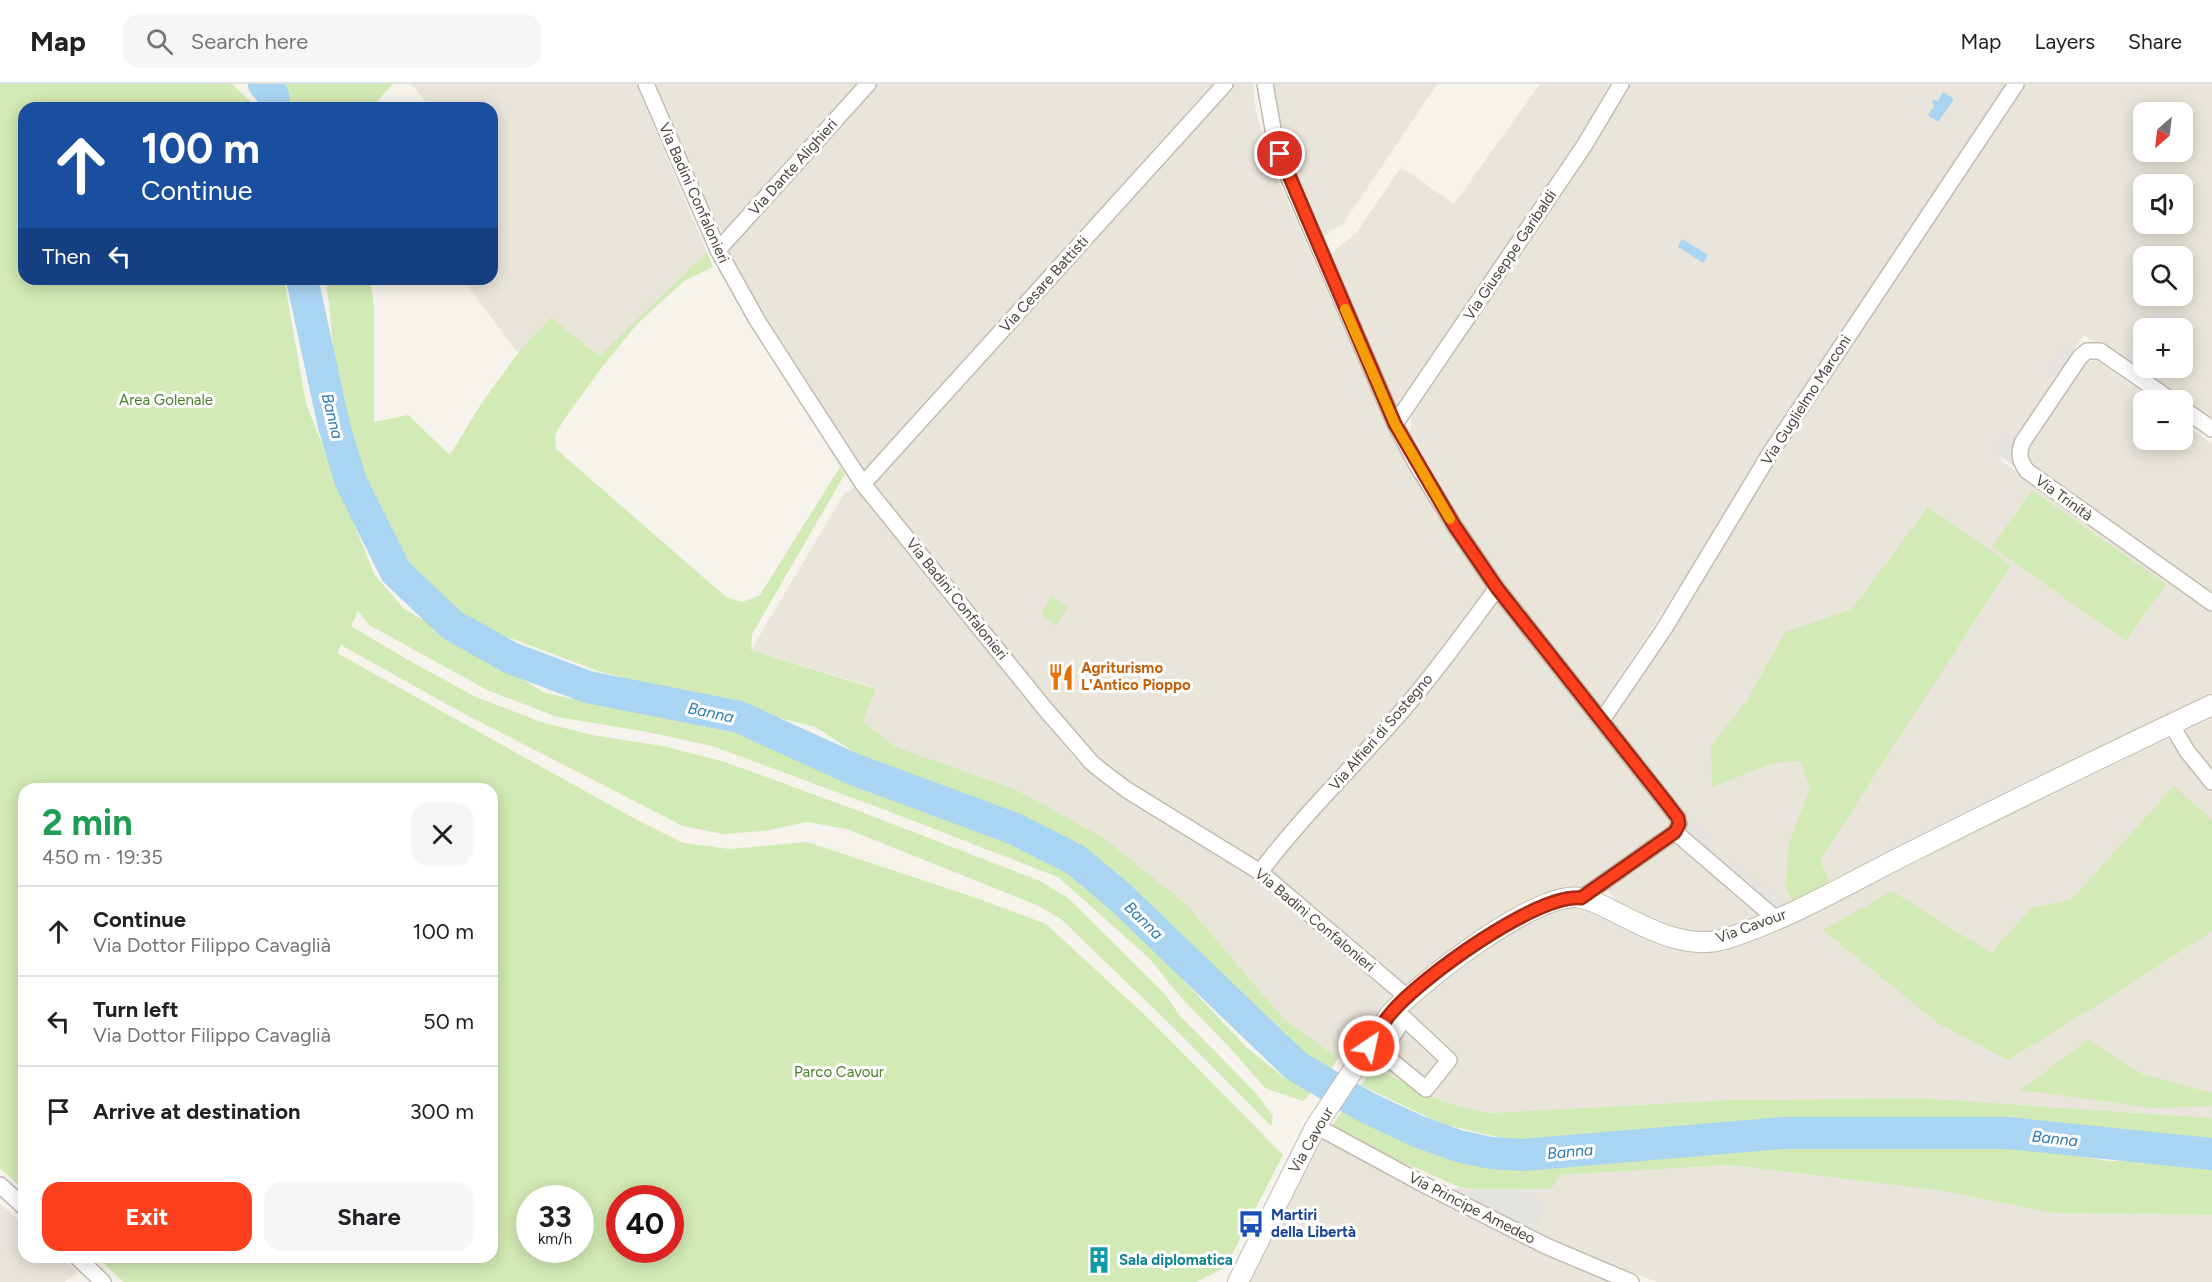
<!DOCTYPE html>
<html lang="en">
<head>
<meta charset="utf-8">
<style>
	:root { --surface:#fff; --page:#f6f6f6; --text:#202124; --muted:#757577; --line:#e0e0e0; --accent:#fc3f1d }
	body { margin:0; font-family:Figtree,sans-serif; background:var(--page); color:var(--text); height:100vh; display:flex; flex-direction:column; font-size:22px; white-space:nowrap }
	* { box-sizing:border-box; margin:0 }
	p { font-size:20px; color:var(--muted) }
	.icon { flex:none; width:33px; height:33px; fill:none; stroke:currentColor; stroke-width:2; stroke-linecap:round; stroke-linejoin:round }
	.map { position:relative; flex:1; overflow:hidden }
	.details { position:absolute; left:18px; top:699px; width:480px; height:480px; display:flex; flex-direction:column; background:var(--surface); border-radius:18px; box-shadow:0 3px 15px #0003 }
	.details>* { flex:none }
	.guide { position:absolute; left:18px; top:18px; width:480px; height:183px; border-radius:18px; box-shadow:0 3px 15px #0003; background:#1a4fa0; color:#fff; overflow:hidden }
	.needle { width:39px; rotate:208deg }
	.tools { position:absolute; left:2133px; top:18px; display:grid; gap:12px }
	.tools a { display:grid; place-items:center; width:60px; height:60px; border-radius:12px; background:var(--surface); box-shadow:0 3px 15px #0003; font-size:30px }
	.speed { position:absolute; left:516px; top:1101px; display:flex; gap:12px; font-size:30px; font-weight:700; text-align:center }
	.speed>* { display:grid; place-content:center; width:78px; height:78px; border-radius:50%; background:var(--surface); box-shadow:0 3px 15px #0003; line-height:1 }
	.speed small { font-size:15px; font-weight:400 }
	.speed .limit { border:9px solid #d22; background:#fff; color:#111 }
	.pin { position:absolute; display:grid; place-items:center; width:51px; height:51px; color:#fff; margin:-26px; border:3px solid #fff; border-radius:50%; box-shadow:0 2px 6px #0007 }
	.me { position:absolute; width:66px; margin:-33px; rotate:34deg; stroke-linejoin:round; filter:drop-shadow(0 0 4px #0008) }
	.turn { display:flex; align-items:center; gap:21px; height:126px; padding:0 24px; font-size:27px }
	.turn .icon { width:78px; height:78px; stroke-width:2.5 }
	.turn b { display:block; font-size:42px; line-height:51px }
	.then { display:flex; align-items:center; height:57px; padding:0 24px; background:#0003; gap:12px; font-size:22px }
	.round { display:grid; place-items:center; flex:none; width:63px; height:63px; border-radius:18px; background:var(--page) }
	.summary { display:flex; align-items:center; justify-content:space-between; height:102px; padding:0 24px }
	h1 { font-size:36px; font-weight:700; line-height:45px; color:#1e9e55 }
	.button { display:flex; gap:12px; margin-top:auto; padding:12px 24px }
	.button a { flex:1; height:69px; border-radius:18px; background:var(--accent); color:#fff; font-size:24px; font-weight:700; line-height:69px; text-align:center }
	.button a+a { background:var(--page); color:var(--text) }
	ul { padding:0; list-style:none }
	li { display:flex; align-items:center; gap:18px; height:90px; padding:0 24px; border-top:2px solid var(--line) }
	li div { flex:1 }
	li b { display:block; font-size:22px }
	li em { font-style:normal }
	header { display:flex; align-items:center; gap:36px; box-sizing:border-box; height:84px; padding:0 30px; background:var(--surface); border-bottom:2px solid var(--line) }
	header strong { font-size:28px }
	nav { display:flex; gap:33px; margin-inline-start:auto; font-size:21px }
	.search { width:420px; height:54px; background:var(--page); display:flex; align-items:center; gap:15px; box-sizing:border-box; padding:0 21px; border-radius:18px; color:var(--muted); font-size:22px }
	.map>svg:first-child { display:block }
	.residential { fill:#eae5da; fill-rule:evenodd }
	.green { fill:#d2eab5; fill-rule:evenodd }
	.parking { fill:#e5e3e0 }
	.water { fill:#a9d4f2 }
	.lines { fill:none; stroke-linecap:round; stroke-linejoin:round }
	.river { stroke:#a9d4f2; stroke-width:32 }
	.minor-casing { stroke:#c2bbae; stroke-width:18 }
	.tertiary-casing { stroke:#c2bbae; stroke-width:22 }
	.minor { stroke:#fff; stroke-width:15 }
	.tertiary { stroke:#fff; stroke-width:20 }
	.route-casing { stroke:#a42913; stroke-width:15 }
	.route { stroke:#fc3f1d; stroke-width:10 }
	.slow { stroke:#f59e0b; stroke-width:10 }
	.labels { text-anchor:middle; stroke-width:6; stroke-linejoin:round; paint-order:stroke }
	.street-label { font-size:15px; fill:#4b4439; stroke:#fff }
	.park-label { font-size:15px; fill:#4a7f2a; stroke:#fff }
	.food-label { font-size:15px; font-weight:bold; fill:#c56008; stroke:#fff; text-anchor:start }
	.transit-label { font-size:15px; font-weight:bold; fill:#164399; stroke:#fff; text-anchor:start }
	.culture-label { font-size:15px; font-weight:bold; fill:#0d838f; stroke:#fff; text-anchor:start }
	.water-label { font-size:16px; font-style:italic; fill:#2e7ab2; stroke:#fff }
</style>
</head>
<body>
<header>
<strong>Map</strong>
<div class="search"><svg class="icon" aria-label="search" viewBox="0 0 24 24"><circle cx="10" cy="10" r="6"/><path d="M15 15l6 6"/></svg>Search here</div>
<nav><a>Map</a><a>Layers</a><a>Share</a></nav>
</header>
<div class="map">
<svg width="2212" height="1198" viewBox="0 0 2212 1198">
	<rect width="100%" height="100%" fill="#f6f3ec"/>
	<path class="residential" d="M411,0H636L707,168L599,272L551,233L518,269L463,195H492V24H431Z
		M651,0H861L730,147L715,146Z
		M874,0H1212L864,388L805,303L725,167Z
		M1230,0H1253L1256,27L1271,80L1392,353L1443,436L1491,503L1415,609L1259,783L1100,680L1074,653L872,398Z
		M1274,0H1437L1343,140L1322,153L1299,101L1275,17Z
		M1540,0H1609L1591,35L1396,324L1330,171L1357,148L1401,83L1454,120Z
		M1627,0H2009L1598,626L1496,496L1409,355L1414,316Z
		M2020,0H2212V342L2183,321L2182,316H2176L2084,251L2000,376L2212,529V609L1775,829L1681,745L1608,637L1699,497L1871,224ZM2144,28H2182V68H2144ZM2144,100H2182V140H2144ZM2144,172H2182V212H2144ZM2144,244H2182V284H2144Z
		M2097,276L2152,316H2144V356H2182L2183,339L2212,360V511L2025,375V362L2083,279Z
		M855,403L946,513L993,575L1077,677L1116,707L1250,787L1396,908L1378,939L1345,979L1285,936L1186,820L1014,705L894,662L863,637L876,604L751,566L844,410Z
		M1498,510L1670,726L1672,747L1609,791L1409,904L1266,787Z
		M2212,634V1034L1921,1014L1731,1016L1487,1029L1444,1018L1367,979L1411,915L1499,851L1549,824L1578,821L1694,866L1799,830Z
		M1674,753L1762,832L1723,846L1689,848L1632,833L1604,803Z
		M1317,1053L1327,1055L1580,1185L1615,1198H1240Z
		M1730,1081L1944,1107L2051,1129L2212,1131V1198H1657L1538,1153L1446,1107L1459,1103L1472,1105H1550L1560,1091Z
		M0,1120L24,1141V1173H61L78,1188L65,1198H0Z"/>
	<path class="green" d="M0,0H232L254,21V24H24V195H284L306,320L374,490L403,524L545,609L760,654L1046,772L1128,837L1247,964L1285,994L1317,1002L1303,1017L1265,1004L1231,965L1176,908L1150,875L1058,793L888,727L712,662L647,648L557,633L487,606L369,541L358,527L351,542L408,576L476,613L541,638L592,651L663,662L722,677L859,727L1040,797L1068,814L1164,909L1180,932L1255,1008L1273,1032L1271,1042L1180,950L1061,835L1039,822L847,745L807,738L765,747L723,750L683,742L459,627L341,561L337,569L637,736L683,759L730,765L807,758L976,814L1046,840L1149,935L1283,1071L1225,1184L1196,1198H123L97,1173H492V705H24V1106L0,1084ZM530,1114H580V1166H530ZM620,1114H670V1166H620Z
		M277,0H393L371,24H293Z
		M707,168L713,183L684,197L637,240L603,282L565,334L555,351L556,365L726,513L742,518L760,511L840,383L845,390L752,550L751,566L876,605L863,637L894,662L1014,705L1102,753L1186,820L1285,936L1338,974L1329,989L1293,970L1232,915L1126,803L1030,739L883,686L815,643L601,588L467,538L413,491L363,391L338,320L329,219L325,195H370L374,223V338L408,331L450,371L481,320L518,269L551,233L599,272Z
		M2032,406L2166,500L2126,557L1992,463Z
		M1928,423L2011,481L1820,776L1831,801L1794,820L1785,802L1789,759L1810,704L1800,677L1773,679L1712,703L1711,661L1748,615L1785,548L1852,525Z
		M1052,512L1068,524L1055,542L1041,529Z
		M2174,702L2212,736V847L2115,910L2008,976L1939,940L1823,846L1892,807L1991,869L2031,824L2071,816Z
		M2088,956L2142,990L2212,1009V1022L2154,1024L2020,1006Z
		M1373,983L1444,1018L1487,1029L1731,1016L1921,1014L2212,1034V1060L2015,1042L1868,1038L1758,1044L1603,1057H1515L1442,1040L1361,1001Z
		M1345,1023L1473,1080L1494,1081L1560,1072L1748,1059L1984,1057L2109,1077L2212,1078V1131L2051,1129L1944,1107L1730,1081L1561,1091L1551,1105H1472L1459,1103L1334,1048L1333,1040Z"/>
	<path class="parking" d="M2158,224L2189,245L2183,254L2182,244H2144Z
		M2143,245L2144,284H2162L2150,301L2120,280Z
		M2063,262L2080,273L2064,297L2048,286Z
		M2004,347L2022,359L2017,384L1991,366Z
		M1694,737L1715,756L1710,762L1730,780L1734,776L1787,822L1775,826L1684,746Z
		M1462,1107H1518L1545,1117L1535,1150L1457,1111Z"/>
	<path class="water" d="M1943,8L1954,15L1938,38L1928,31L1934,23L1932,16L1938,17Z
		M1682,155L1708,171L1703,179L1678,163Z"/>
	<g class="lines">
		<path class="river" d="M264,0L273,11L274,24
			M302,195L334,342L351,398L396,488L452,541L511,574L588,603L739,633L853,685L1015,745L1076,776L1120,813L1296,982L1366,1023L1417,1047L1458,1062L1491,1069L1523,1071L1783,1049H2008L2212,1070"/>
		<defs>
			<path id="minor" d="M646,0L718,166L757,236L802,306L863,400L1046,626L1092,679L1103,688L1127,706L1260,788L1407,913
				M1265,0L1275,56L1285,85L1395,340L1417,381L1454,441L1497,504L1678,734L1679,740L1675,748L1581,814
				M718,166L868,0
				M2171,316L2100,267H2087L2080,273L2022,359C2018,371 2020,377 2027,387L2212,519
				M2182,324L2212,345
				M1395,340L1584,62L1621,0
				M863,400L1225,0
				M1602,636L1664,545L1771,368L2016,0
				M2171,640L2187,667L2212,698
				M1675,748L1775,834
				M1260,788C1303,731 1355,681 1402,627C1436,588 1466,546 1497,504
				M1404,934L1449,976L1426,1005L1382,969Z
				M1316,1042L1423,1100L1546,1162L1631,1198
				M0,1101L24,1123
				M77,1173L103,1198"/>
			<path id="tertiary" d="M1238,1198L1316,1042L1391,929C1422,898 1537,805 1581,814C1594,816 1607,824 1619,830C1650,846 1689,866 1725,855C1790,835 1852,797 1913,767C2012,717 2112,668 2212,621"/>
		</defs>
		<use href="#minor" class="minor-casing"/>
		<use href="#tertiary" class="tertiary-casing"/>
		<use href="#minor" class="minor"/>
		<use href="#tertiary" class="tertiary"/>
	</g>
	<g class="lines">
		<defs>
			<path id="route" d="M1280,70L1395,340L1454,441L1497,504L1665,717L1678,734L1679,740L1675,748L1581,814C1536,810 1422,893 1392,928C1383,938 1376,951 1369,962"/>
		</defs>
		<use href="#route" class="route-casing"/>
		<use href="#route" class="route"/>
		<path class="slow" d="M1345,225L1395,340L1450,435"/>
	</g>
	<defs>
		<symbol id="restaurant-bare" viewBox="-9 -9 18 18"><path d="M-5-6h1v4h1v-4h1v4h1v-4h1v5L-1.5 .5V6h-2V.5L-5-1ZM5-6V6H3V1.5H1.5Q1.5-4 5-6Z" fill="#e8710a" stroke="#fff" stroke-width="2.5" paint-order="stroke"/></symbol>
		<symbol id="bus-bare" viewBox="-9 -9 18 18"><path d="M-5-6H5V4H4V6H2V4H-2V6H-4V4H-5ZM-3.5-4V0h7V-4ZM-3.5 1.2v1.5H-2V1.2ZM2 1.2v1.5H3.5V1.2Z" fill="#1a4fb4" stroke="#fff" stroke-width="2.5" paint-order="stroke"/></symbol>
		<symbol id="building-bare" viewBox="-9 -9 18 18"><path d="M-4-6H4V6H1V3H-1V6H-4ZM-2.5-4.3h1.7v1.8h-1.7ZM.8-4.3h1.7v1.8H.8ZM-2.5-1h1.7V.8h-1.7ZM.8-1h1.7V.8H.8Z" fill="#0f9aa8" stroke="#fff" stroke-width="2.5" paint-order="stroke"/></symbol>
	</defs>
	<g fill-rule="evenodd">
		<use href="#restaurant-bare" x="1042" y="574" width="38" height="38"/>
		<use href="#bus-bare" x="1232" y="1121" width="38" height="38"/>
		<use href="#building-bare" x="1080" y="1157" width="38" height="38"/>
	</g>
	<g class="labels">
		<g class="street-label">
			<text transform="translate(793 83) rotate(-48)" y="5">Via Dante Alighieri</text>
			<text transform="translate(694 109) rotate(66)" y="5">Via Badini Confalonieri</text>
			<text transform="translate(1510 171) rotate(-56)" y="5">Via Giuseppe Garibaldi</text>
			<text transform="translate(1044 200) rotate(-48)" y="5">Via Cesare Battisti</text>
			<text transform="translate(1806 316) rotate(-57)" y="5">Via Guglielmo Marconi</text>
			<text transform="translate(2064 414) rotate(36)" y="5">Via Trinità</text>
			<text transform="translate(957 515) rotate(51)" y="5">Via Badini Confalonieri</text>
			<text transform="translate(1381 648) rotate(-49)" y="5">Via Alfieri di Sostegno</text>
			<text transform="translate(1315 836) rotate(40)" y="5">Via Badini Confalonieri</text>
			<text transform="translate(1751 842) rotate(-20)" y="5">Via Cavour</text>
			<text transform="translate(1311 1056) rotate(-60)" y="5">Via Cavour</text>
			<text transform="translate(1472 1124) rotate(27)" y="5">Via Principe Amedeo</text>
		</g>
		<g class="park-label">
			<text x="166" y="321">Area Golenale</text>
			<text x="839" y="993">Parco Cavour</text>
		</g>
		<g class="food-label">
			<text x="1081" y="589">Agriturismo<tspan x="1081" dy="17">L'Antico Pioppo</tspan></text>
		</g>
		<g class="transit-label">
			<text x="1271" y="1136">Martiri<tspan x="1271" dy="17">della Libertà</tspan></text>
		</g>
		<g class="culture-label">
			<text x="1119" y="1181">Sala diplomatica</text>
		</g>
		<g class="water-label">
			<text transform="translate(333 332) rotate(76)" y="6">Banna</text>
			<text transform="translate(711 628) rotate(12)" y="6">Banna</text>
			<text transform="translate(1144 836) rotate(44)" y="6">Banna</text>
			<text transform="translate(2055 1054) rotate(6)" y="6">Banna</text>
			<text transform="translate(1570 1067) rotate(-5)" y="6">Banna</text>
		</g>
	</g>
</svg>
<div class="tools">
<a><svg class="needle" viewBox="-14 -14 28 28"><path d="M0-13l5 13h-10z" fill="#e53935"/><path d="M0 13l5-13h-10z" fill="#757577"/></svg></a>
<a><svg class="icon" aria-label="sound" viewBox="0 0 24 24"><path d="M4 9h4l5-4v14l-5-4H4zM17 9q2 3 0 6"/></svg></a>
<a><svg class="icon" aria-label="search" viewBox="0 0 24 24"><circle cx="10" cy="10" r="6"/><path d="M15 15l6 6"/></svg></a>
<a>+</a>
<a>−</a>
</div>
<div class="speed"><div>33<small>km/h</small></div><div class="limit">40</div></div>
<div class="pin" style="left:1280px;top:70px;background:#d93025"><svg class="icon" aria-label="arrive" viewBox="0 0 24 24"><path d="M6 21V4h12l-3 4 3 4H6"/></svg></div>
<svg class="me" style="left:1369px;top:962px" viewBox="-20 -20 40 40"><circle r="17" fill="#fc3f1d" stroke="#fff" stroke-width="3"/><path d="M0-11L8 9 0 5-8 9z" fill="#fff"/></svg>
<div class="guide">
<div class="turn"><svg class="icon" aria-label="ahead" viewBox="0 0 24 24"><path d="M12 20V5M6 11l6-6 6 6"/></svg><div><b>100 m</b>Continue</div></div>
<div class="then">Then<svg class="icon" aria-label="left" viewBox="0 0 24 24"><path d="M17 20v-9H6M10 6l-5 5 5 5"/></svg></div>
</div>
<section class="details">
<div class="summary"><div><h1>2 min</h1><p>450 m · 19:35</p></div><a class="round"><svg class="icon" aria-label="close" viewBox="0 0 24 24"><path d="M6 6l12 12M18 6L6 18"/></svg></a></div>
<ul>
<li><svg class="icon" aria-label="ahead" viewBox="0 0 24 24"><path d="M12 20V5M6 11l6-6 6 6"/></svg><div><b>Continue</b><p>Via Dottor Filippo Cavaglià</p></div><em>100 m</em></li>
<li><svg class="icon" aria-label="left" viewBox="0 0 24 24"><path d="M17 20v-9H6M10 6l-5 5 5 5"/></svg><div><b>Turn left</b><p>Via Dottor Filippo Cavaglià</p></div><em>50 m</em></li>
<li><svg class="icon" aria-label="arrive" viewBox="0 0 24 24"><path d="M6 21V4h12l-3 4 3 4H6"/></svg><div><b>Arrive at destination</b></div><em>300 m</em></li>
</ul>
<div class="button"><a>Exit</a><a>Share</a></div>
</section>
</div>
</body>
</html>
